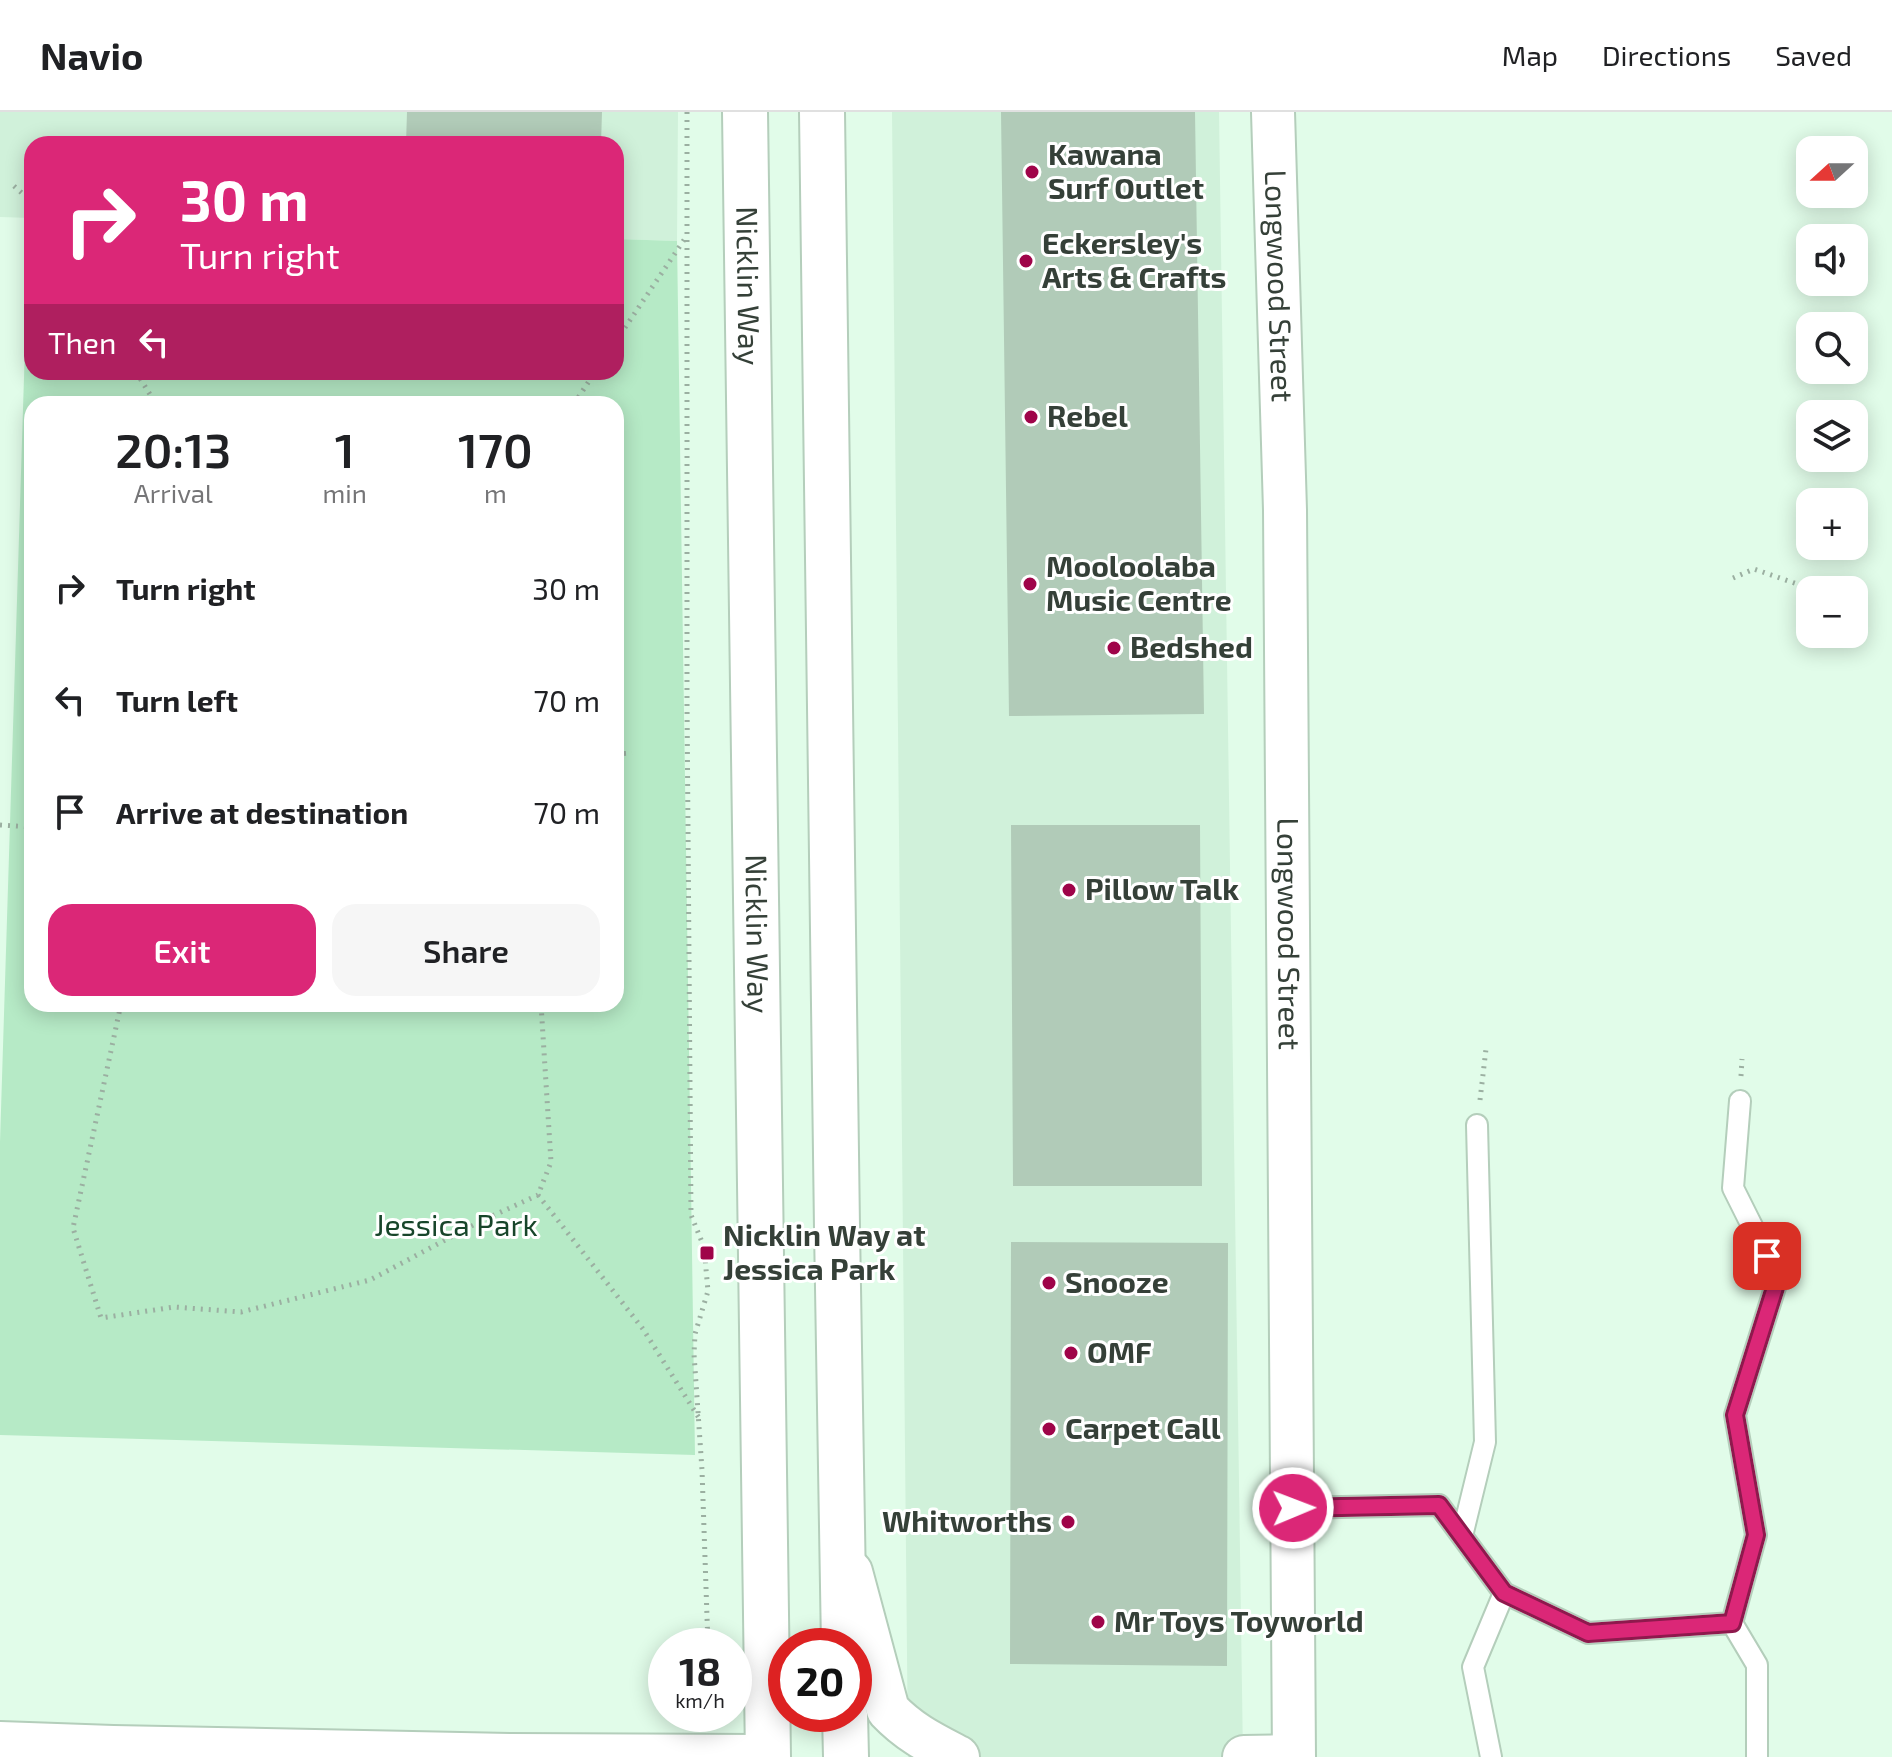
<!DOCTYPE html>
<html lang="en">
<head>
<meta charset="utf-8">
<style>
	:root { --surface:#fff; --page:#f6f6f6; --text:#202124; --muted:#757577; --line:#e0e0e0; --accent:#db2777 }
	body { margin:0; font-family:"Exo 2",sans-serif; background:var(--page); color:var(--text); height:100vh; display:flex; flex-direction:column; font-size:30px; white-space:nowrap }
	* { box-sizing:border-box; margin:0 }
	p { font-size:26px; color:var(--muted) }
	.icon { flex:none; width:44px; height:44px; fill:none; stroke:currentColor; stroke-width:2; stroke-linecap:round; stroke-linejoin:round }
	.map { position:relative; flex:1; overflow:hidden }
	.panel { position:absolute; left:24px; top:284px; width:600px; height:616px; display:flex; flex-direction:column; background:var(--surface); border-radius:24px; box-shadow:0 4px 20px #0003 }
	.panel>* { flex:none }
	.guide { position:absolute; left:24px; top:24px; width:600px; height:244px; border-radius:24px; box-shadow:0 4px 20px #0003; background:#db2777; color:#fff; overflow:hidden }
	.needle { width:52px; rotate:249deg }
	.tools { position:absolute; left:1796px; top:24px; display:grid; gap:16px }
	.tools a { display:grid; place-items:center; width:72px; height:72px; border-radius:16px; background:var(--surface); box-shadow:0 4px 20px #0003; font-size:40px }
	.speed { position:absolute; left:648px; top:1516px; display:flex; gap:16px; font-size:40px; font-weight:700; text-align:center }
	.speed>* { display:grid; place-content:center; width:104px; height:104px; border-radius:50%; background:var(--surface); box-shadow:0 4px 20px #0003; line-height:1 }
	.speed small { font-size:20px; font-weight:400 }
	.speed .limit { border:12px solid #d22; background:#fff; color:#111 }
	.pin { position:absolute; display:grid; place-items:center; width:68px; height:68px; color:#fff; margin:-34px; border-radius:16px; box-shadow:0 4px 12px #0006 }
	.me { position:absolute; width:88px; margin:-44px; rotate:89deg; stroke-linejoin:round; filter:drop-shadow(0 0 6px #0008) }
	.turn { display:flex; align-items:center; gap:28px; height:168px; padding:0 24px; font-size:36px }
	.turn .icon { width:104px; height:104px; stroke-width:2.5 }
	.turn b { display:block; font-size:56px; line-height:68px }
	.then { display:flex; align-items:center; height:76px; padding:0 24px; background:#0003; gap:16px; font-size:30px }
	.eta { display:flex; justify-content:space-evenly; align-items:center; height:136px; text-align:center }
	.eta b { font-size:48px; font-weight:600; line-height:56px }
	.button { display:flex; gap:16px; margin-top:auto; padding:16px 24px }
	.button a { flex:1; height:92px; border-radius:24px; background:var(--accent); color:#fff; font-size:32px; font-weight:600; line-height:92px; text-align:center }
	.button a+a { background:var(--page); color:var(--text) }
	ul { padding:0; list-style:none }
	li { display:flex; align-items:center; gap:24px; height:112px; padding:0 24px }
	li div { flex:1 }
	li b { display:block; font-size:30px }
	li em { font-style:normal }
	header { display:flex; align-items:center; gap:48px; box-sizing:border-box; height:112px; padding:0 40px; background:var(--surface); border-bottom:2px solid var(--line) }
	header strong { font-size:38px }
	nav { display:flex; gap:44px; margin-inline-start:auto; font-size:28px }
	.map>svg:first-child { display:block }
	.built { fill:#d0f1da }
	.green { fill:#b6eac6; fill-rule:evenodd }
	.building { fill:#b1cbb8 }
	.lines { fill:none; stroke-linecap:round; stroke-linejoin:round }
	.lane-casing { stroke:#b4cebb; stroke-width:24 }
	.street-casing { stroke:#b4cebb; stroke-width:46 }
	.highway-casing { stroke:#b4cebb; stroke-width:48 }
	.path { stroke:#9bafa1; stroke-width:5; stroke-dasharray:2 6; stroke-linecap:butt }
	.lane { stroke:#fff; stroke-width:20 }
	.street { stroke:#fff; stroke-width:42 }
	.highway { stroke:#fff; stroke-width:44 }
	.route-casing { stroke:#8e194d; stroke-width:20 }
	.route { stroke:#db2777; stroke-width:14 }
	.poi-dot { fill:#9f0449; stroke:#fff; stroke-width:3 }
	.labels { text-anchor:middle; stroke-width:6; stroke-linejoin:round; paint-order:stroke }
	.poi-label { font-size:30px; font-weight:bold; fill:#354038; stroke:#fff; text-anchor:start }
	.street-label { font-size:30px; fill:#354038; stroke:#fff }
	.park-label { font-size:30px; fill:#17452a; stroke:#fff }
</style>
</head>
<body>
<header>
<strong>Navio</strong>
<nav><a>Map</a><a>Directions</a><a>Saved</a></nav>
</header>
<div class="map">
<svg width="1892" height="1645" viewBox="0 0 1892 1645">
	<rect width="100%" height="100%" fill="#e1fce9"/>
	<path class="built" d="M0,0H678L677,129L616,127V32H32V106L0,105Z
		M892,0H1219L1243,1645H908Z"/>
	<path class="green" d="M29,106H32V260H616V127L677,129L695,1343L0,1323V1030ZM32,292H616V892H32Z"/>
	<path class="building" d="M407,0H602L601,32H406Z
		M1001,0H1195L1204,602L1009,604Z
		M1011,713H1200L1202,1074H1013Z
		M1011,1130L1228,1131L1227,1554L1010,1552Z"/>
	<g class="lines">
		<defs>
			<path id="lane" d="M1293,1396L1439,1393L1504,1481L1588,1521L1732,1511L1756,1423L1735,1303L1778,1166L1733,1076L1740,989
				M1462,1424L1485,1330L1477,1013
				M1732,1511L1757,1553V1645
				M1491,1645L1473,1555L1504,1481"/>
			<g id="street">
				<path id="s1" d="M1273,0L1285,398L1294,1645"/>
				<path d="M851,1460L888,1598C910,1621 931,1631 958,1645"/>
				<path d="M0,1631L113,1635L511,1643L768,1644"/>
				<path d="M1244,1645L1293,1644"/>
			</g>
			<g id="highway">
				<path id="s2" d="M745,0L768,1645"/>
				<path d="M822,0L837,1116L844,1534"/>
				<path d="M845,1602L846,1645"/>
			</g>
		</defs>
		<use href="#lane" class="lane-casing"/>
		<use href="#street" class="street-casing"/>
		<use href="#highway" class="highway-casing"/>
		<path class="path" d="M687,0V591L691,1103L704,1135L708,1179L695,1222L694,1242L702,1358L708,1534
			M14,74L32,90
			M616,229L686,125
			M136,260L156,292
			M211,292L220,288L227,292
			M574,292L595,260
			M1733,466L1754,457L1803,474L1863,476
			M616,642L632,641
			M0,713L32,715
			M121,892L73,1116L101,1206L174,1195L241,1200L370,1168L479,1110L538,1083L551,1050L541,892
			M1741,964L1742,947
			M1480,988L1486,937
			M538,1083L643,1217L699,1306"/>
		<use href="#lane" class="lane"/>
		<use href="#street" class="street"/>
		<use href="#highway" class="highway"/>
	</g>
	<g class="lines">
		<defs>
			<path id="route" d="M1293,1396L1439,1393L1504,1481L1588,1521L1732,1511L1756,1423L1735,1303L1778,1166L1767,1144"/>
		</defs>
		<use href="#route" class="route-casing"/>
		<use href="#route" class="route"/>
	</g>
	<g class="poi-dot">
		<circle cx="1032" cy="60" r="8"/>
		<circle cx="1026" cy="149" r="8"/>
		<circle cx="1031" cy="305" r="8"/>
		<circle cx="1030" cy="472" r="8"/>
		<circle cx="1114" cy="536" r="8"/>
		<circle cx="1069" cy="778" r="8"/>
		<rect x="699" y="1133" width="16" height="16" rx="4"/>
		<circle cx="1049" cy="1171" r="8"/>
		<circle cx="1071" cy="1241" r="8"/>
		<circle cx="1049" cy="1317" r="8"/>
		<circle cx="1068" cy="1410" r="8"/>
		<circle cx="1098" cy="1510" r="8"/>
	</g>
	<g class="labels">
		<g class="poi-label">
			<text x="1048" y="53">Kawana<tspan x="1048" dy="34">Surf Outlet</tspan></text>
			<text x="1042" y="142">Eckersley's<tspan x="1042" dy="34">Arts &amp; Crafts</tspan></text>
			<text x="1047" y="315">Rebel</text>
			<text x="1046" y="465">Mooloolaba<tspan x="1046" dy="34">Music Centre</tspan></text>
			<text x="1130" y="546">Bedshed</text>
			<text x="1085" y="788">Pillow Talk</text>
			<text x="723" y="1134">Nicklin Way at<tspan x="723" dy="34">Jessica Park</tspan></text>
			<text x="1065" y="1181">Snooze</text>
			<text x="1087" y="1251">OMF</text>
			<text x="1065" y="1327">Carpet Call</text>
			<text x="1052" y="1420" text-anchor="end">Whitworths</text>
			<text x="1114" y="1520">Mr Toys Toyworld</text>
		</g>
		<g class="street-label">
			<text dy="10" stroke="none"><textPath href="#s2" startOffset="174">Nicklin Way</textPath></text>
			<text dy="10" stroke="none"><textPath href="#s1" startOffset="174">Longwood Street</textPath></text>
			<text dy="10" stroke="none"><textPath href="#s2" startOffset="822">Nicklin Way</textPath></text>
			<text dy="10" stroke="none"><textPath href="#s1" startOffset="822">Longwood Street</textPath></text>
		</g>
		<g class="park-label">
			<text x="456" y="1124">Jessica Park</text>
		</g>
	</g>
</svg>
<div class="tools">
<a><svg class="needle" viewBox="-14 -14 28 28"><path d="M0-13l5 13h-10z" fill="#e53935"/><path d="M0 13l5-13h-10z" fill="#757577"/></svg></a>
<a><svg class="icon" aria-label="sound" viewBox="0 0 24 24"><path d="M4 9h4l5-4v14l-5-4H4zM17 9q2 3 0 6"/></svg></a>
<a><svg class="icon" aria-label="search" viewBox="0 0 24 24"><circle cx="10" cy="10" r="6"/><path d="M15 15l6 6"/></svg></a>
<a><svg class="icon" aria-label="layers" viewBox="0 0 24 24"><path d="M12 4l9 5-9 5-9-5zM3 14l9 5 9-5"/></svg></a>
<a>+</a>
<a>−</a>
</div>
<div class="speed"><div>18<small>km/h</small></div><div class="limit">20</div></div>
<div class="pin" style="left:1767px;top:1144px;background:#d93025"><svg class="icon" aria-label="arrive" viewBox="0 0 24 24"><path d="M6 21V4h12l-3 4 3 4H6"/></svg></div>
<svg class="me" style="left:1293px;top:1396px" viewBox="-20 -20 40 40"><circle r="17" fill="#db2777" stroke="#fff" stroke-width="3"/><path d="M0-11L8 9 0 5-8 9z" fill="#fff"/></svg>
<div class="guide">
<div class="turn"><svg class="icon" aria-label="right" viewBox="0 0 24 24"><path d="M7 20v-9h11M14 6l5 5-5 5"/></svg><div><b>30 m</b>Turn right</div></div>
<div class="then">Then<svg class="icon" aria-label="left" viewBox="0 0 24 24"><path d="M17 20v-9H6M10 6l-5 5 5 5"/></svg></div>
</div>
<section class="panel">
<div class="eta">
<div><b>20:13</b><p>Arrival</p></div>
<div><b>1</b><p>min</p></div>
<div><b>170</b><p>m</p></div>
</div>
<ul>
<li><svg class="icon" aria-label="right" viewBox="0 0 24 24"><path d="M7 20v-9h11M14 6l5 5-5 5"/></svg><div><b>Turn right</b></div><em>30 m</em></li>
<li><svg class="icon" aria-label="left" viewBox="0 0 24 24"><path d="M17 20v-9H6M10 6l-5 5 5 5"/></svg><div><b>Turn left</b></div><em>70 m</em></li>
<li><svg class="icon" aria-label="arrive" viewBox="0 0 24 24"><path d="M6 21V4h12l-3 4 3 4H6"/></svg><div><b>Arrive at destination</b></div><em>70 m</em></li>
</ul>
<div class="button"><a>Exit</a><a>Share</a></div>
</section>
</div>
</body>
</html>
